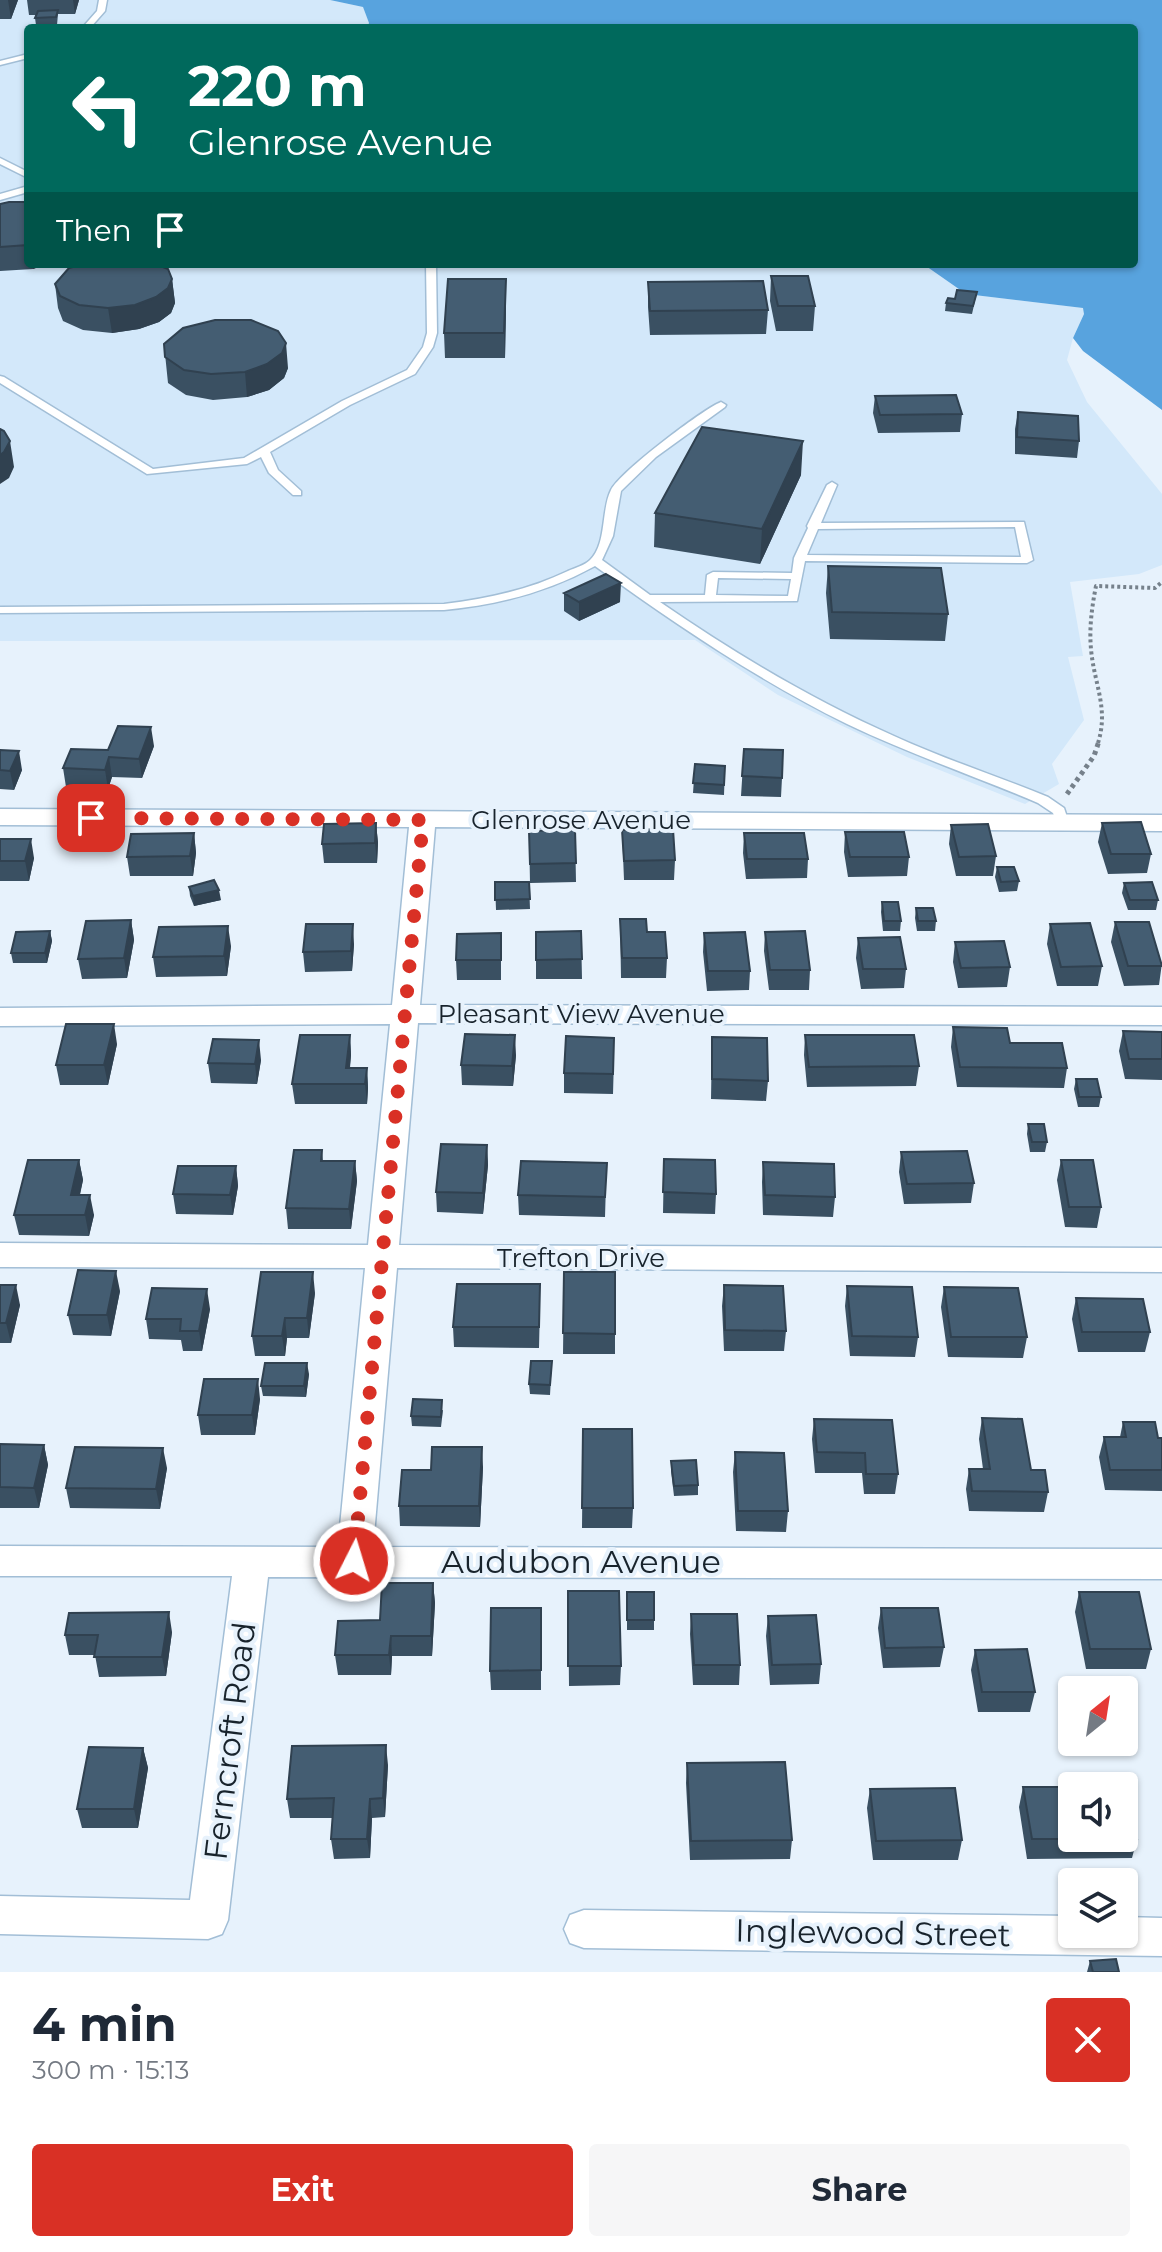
<!DOCTYPE html>
<html lang="en">
<head>
<meta charset="utf-8">
<style>
	:root { --surface:#fff; --page:#f6f6f7; --text:#1f2937; --muted:#747a83; --accent:#d93025 }
	body { margin:0; font-family:Montserrat,sans-serif; background:var(--page); color:var(--text); height:100vh; display:flex; flex-direction:column; font-size:30px; white-space:nowrap }
	* { box-sizing:border-box; margin:0 }
	p { font-size:26px; color:var(--muted) }
	.icon { flex:none; width:44px; height:44px; fill:none; stroke:currentColor; stroke-width:2; stroke-linecap:round; stroke-linejoin:round }
	.map { position:relative; height:1972px; overflow:hidden }
	.drawer { display:flex; flex-direction:column; background:var(--surface); flex:1 }
	.drawer>* { flex:none }
	.banner { position:absolute; left:24px; top:24px; width:1114px; height:244px; border-radius:8px; box-shadow:0 2px 6px #0004; background:#00695c; color:#fff; overflow:hidden }
	.needle { width:52px; rotate:30deg }
	.controls { position:absolute; left:1058px; top:1676px; display:grid; gap:16px }
	.controls a { display:grid; place-items:center; width:80px; height:80px; border-radius:8px; background:var(--surface); box-shadow:0 2px 6px #0004; font-size:40px }
	.pin { position:absolute; display:grid; place-items:center; width:68px; height:68px; color:#fff; margin:-34px; border-radius:16px; box-shadow:0 4px 12px #0006 }
	.me { position:absolute; width:88px; margin:-44px; rotate:5deg; stroke-linejoin:round; filter:drop-shadow(0 0 6px #0008) }
	.turn { display:flex; align-items:center; gap:28px; height:168px; padding:0 32px; font-size:36px }
	.turn .icon { width:104px; height:104px; stroke-width:2.5 }
	.turn b { display:block; font-size:56px; line-height:68px }
	.then { display:flex; align-items:center; height:76px; padding:0 32px; background:#0003; gap:16px; font-size:30px }
	.round { display:grid; place-items:center; flex:none; width:84px; height:84px; border-radius:8px; background:var(--page) }
	.summary { display:flex; align-items:center; justify-content:space-between; height:136px; padding:0 32px }
	h1 { font-size:48px; font-weight:700; line-height:60px }
	.button { display:flex; gap:16px; margin-top:auto; padding:16px 32px }
	.button a { flex:1; height:92px; border-radius:8px; background:var(--accent); color:#fff; font-size:32px; font-weight:700; line-height:92px; text-align:center }
	.button a+a { background:var(--page); color:var(--text) }
	.map>svg:first-child { display:block }
	.built { fill:#d3e8fa }
	.water { fill:#58a3de }
	.lines { fill:none; stroke-linecap:round; stroke-linejoin:round }
	.lane-casing { stroke:#a2bed6; stroke-width:3 }
	.street-casing { stroke:#a2bed6; stroke-width:3 }
	.path-far1 { stroke:#76818b; stroke-width:4; stroke-dasharray:3 3; stroke-linecap:butt }
	.path { stroke:#76818b; stroke-width:5; stroke-dasharray:4 4; stroke-linecap:butt }
	.lane { fill:#fff; fill-rule:evenodd }
	.street { fill:#fff; fill-rule:evenodd }
	.wall { fill:#3a5062 }
	.shaded-wall { fill:#304150 }
	.building { fill:#445d72; stroke:#304150; stroke-width:2 }
	.route { stroke:#d93025; stroke-width:14; stroke-dasharray:0 25.2 }
	.labels { text-anchor:middle; stroke-width:8; stroke-linejoin:round; paint-order:stroke }
	.street-label { font-size:26px; fill:#18232c; stroke:#e7f2fc }
	.near-street-label { font-size:32px; fill:#18232c; stroke:#e7f2fc }
</style>
</head>
<body>
<div class="map">
<svg width="1162" height="1972" viewBox="0 0 1162 1972">
	<rect width="100%" height="100%" fill="#e7f2fc"/>
	<path class="built" d="M0,0H330L363,7L369,23L367,28H28V264H923L966,294L1084,308V314L1073,338L1067,360L1087,402L1162,494V565L1139,574L1070,582L1083,656L1068,657L1084,720L1052,764L1059,784L1025,804L907,757L778,695L695,640L0,641Z"/>
	<path class="water" d="M330,0H1162V410L1083,351L1073,338L1084,314L1083,308L966,294L923,264H1134V28H367L369,23L363,7Z"/>
	<g class="lines">
		<defs>
			<path id="lane" d="M99,0H107L105,11L90,28H82L97,11Z
				M28,54V58L0,65V61Z
				M0,158L28,172V178L0,164Z
				M28,186V192L0,200V194Z
				M426,264H436L437,333L433,347L415,374L350,405L270,452L278,470L301,491V495H293L269,473L261,457L247,464L147,474L0,383V376L4,377L153,469L244,458L342,401L407,370L423,347L427,333Z
				M721,402L726,405L725,407L656,457L621,491L613,536L602,560L650,595H705L707,575L713,572L792,573L794,558L808,528L807,526L827,485L832,482L837,485L821,523L1024,522L1033,560L1027,563L805,561L797,601L660,602C734,653 812,700 894,736C944,759 997,776 1048,797L1064,808L1069,823L1068,826H1058L1053,813L1038,803C975,776 909,754 847,724C758,680 675,624 595,566C548,592 498,605 444,610L0,613V607L444,604C488,599 528,590 568,571C575,568 585,565 590,560C607,544 601,509 611,490C620,472 702,410 721,402ZM1015,527L1021,557L807,555L818,529ZM718,578L791,579L788,596L716,595Z"/>
			<path id="street" d="M0,809L1162,815V831L435,827L420,1005L1162,1007V1025L418,1023L399,1245L1162,1248V1272L397,1268L373,1547L1162,1549V1579L268,1577L228,1920L222,1934L208,1939L0,1934V1896L190,1900L232,1576H0V1546L338,1547L365,1268L0,1267V1243L368,1245L390,1024L0,1026V1008L392,1005L409,827L0,825Z
				M584,1910L1072,1916V1934H1124V1917L1162,1918V1956L584,1948L570,1943L564,1929L570,1915Z"/>
		</defs>
		<use href="#lane" class="lane-casing"/>
		<use href="#street" class="street-casing"/>
		<path class="path-far1" d="M1098,743C1109,708 1094,684 1091,649C1089,628 1092,606 1096,586L1155,588L1162,582"/>
		<path class="path" d="M1067,794L1094,756L1099,741"/>
		<use href="#lane" class="lane"/>
		<use href="#street" class="street"/>
	</g>
	<path class="wall" d="M0,0H18L11,19H0Z
		M27,0H79L75,14H58L57,25H36L35,18L36,15H29Z
		M28,202V264H47L33,269L0,271V204Z
		M771,276L815,306L813,331H776L770,301Z
		M172,279L175,303L171,313L159,322L139,329L112,333L83,330L63,321L58,308L55,284Z
		M648,282L768,310L766,334L650,335L648,307Z
		M977,292L972,314L945,311L946,303L955,299Z
		M506,303L505,358H445L444,333Z
		M164,344L288,368L284,378L269,390L247,397L213,400L186,395L168,383Z
		M875,396L962,414L960,432L878,433L873,413Z
		M1018,412L1079,441L1077,458L1015,454V429Z
		M801,475L760,564L654,547L655,513Z
		M828,566L948,614L945,641L830,639L826,593Z
		M564,593L620,602L579,621L564,611Z
		M154,746L142,778L112,777L108,789L66,787L63,768Z
		M744,749L782,778L781,797L741,796Z
		M0,750L22,770L14,790L0,789Z
		M695,764L725,766L724,795L693,793Z
		M376,823L378,843L377,863H324L322,844Z
		M1102,823L1151,854L1147,873L1108,874L1098,842Z
		M951,825L996,856L993,876H956L949,844Z
		M575,830L576,882L530,883L529,831Z
		M622,830L675,860L674,880H624Z
		M845,832L909,857L907,876L848,877L844,852Z
		M194,833L196,853L193,876H130L127,857Z
		M744,833L808,859L807,878L746,879L743,853Z
		M0,839L34,858L29,881H0Z
		M997,867L1019,881L1017,891L999,892L995,877Z
		M495,882H529L530,909L496,910Z
		M1124,883L1158,900L1156,910H1128L1122,893Z
		M189,887L221,900L194,906L190,896Z
		M882,902L901,921L900,931H883L881,912Z
		M916,908L936,921L935,931H917L915,918Z
		M620,919L647,932L667,958L666,978H621Z
		M131,920L134,940L127,978L82,979L78,959Z
		M1115,922L1162,963L1159,985L1124,986L1111,942Z
		M1050,924L1102,966L1098,986H1057L1047,944Z
		M50,931L52,941L47,963H13L11,953Z
		M581,931L582,979H536V932Z
		M765,932L810,970L809,990H769L764,951Z
		M501,933V980H457L456,960Z
		M704,933L750,971L749,990L707,991L703,952Z
		M858,938L906,969L904,988L861,989L856,958Z
		M955,942L1010,967L1007,987L958,988L953,962Z
		M354,944L352,971L305,972L303,952Z
		M231,946L227,976L156,977L153,957Z
		M953,1027L1010,1043L1067,1068L1064,1088L957,1087L951,1047Z
		M1123,1031L1162,1032V1080L1125,1079L1119,1051Z
		M350,1035L351,1055L350,1068H367L368,1088L367,1104H295L292,1084Z
		M805,1035L919,1066L916,1086L807,1087L804,1055Z
		M712,1037L768,1081L766,1101L711,1099Z
		M117,1044L108,1085H60L56,1065Z
		M516,1055L513,1086L462,1085L461,1065Z
		M614,1058L613,1094L564,1093V1073Z
		M261,1060L257,1084L211,1083L208,1063Z
		M1076,1079L1101,1097L1099,1107H1078L1074,1089Z
		M1028,1124L1047,1142L1045,1152H1030L1027,1134Z
		M487,1145L488,1165L483,1214L437,1212L436,1192Z
		M322,1150L323,1161H355L357,1181L351,1229H288L286,1208Z
		M901,1152L974,1183L971,1203L904,1204L899,1172Z
		M664,1159L716,1194L715,1214L663,1213Z
		M79,1160L83,1180L80,1195L94,1215L89,1236L19,1235L14,1215Z
		M1061,1160L1101,1207L1097,1228L1065,1227L1057,1180Z
		M763,1162L835,1197L833,1217L763,1215L762,1182Z
		M236,1166L238,1186L233,1215L176,1214L173,1194Z
		M606,1184L605,1217L519,1215L518,1195Z
		M564,1272H615V1354H563Z
		M0,1285L20,1305L11,1343H0Z
		M724,1285L786,1331L784,1351H724L722,1306Z
		M847,1286L918,1337L915,1357L850,1356L845,1306Z
		M944,1287L1027,1337L1023,1358L948,1357L941,1307Z
		M120,1291L111,1336L73,1335L68,1315Z
		M315,1293L309,1338H287L285,1356H255L252,1336Z
		M1076,1298L1150,1332L1145,1352H1078L1072,1319Z
		M540,1305L539,1348L454,1347L453,1327Z
		M210,1309L202,1351H183L181,1340L149,1339L146,1319Z
		M552,1361L550,1395L530,1394L529,1384Z
		M309,1374L306,1397L263,1396L261,1386Z
		M260,1399L255,1435H201L198,1415Z
		M443,1410L441,1427L412,1426L411,1416Z
		M982,1418L1031,1470L1048,1492L1044,1512L969,1511L966,1489L969,1469H983L979,1439Z
		M814,1419L898,1474L895,1494H864L862,1473H815L812,1439Z
		M1123,1422L1158,1438H1162V1491L1105,1490L1099,1457L1104,1437H1120Z
		M583,1429L633,1508L632,1528H582Z
		M0,1444L44,1445L48,1465L39,1508H0Z
		M735,1452L788,1511L786,1532L736,1531L733,1472Z
		M671,1461L698,1485V1495L674,1496L671,1471Z
		M483,1467L480,1527L400,1526L399,1506L431,1470Z
		M167,1468L160,1509L70,1508L66,1488Z
		M433,1583L435,1603L432,1656H392L391,1675H338L335,1655L380,1620Z
		M568,1591L621,1666L620,1685L569,1686Z
		M627,1592H654V1630H627Z
		M1079,1592L1151,1649L1146,1669H1086L1075,1612Z
		M541,1608V1690H491L490,1671Z
		M881,1608L944,1647L940,1667L883,1668L878,1628Z
		M691,1614L740,1665L739,1685H693L690,1634Z
		M768,1616L821,1664L819,1684L770,1685L766,1636Z
		M172,1632L166,1676L99,1677L95,1655H69L65,1635Z
		M975,1650L1035,1692L1030,1712H978L971,1670Z
		M143,1748L148,1768L138,1828H82L77,1809Z
		M687,1763L792,1840L790,1859L690,1860L686,1783Z
		M388,1765L385,1817L372,1818L370,1858L334,1859L331,1839L333,1818H290L287,1799Z
		M1023,1787L1137,1839L1132,1858L1027,1859L1019,1807Z
		M870,1789L962,1840L958,1860H873L867,1808Z
		M1090,1961L1119,1972H1087Z"/>
	<path class="shaded-wall" d="M8,0H18L11,19Z
		M73,0H79L75,14Z
		M33,264H47L33,269Z
		M172,279L175,303L171,313L159,322L139,329L112,333L108,308Z
		M506,279V303L505,358L504,333Z
		M286,343L288,368L284,378L269,390L247,397L245,372Z
		M10,441L14,467L9,478L0,484V455Z
		M803,441L801,475L760,564L762,529Z
		M621,583L620,602L579,621V602Z
		M151,727L154,746L142,778L139,759Z
		M19,751L22,770L14,790L10,771Z
		M109,757L112,777L108,789L105,770Z
		M376,823L378,843L377,863L375,843Z
		M194,833L196,853L193,876L190,856Z
		M31,839L34,858L29,881L25,861Z
		M219,890L221,900L194,906L193,896Z
		M131,920L134,940L127,978L124,958Z
		M353,924L354,944L352,971L351,951Z
		M228,926L231,946L227,976L224,956Z
		M50,931L52,941L47,963L45,953Z
		M114,1024L117,1044L108,1085L104,1065Z
		M350,1035L351,1055L348,1084L346,1068Z
		M515,1035L516,1055L513,1086L512,1066Z
		M259,1040L261,1060L257,1084L255,1064Z
		M367,1068L368,1088L367,1104L365,1084Z
		M487,1145L488,1165L483,1214V1193Z
		M79,1160L83,1180L75,1215L71,1195Z
		M355,1161L357,1181L351,1229L349,1209Z
		M236,1166L238,1186L233,1215L230,1195Z
		M90,1195L94,1215L89,1236L85,1215Z
		M116,1271L120,1291L111,1336L107,1315Z
		M313,1272L315,1293L309,1338L307,1318Z
		M16,1285L20,1305L11,1343L6,1323Z
		M207,1289L210,1309L202,1351L199,1331Z
		M285,1318L287,1338L285,1356L282,1336Z
		M307,1363L309,1374L306,1397L304,1386Z
		M258,1379L260,1399L255,1435L252,1415Z
		M44,1445L48,1465L39,1508L34,1488Z
		M482,1447L483,1467L480,1527L479,1506Z
		M163,1448L167,1468L160,1509L156,1489Z
		M433,1583L435,1603L432,1656L431,1636Z
		M169,1612L172,1632L166,1676L162,1657Z
		M391,1636L392,1656L391,1675L389,1655Z
		M386,1745L388,1765L385,1817L383,1798Z
		M143,1748L148,1768L138,1828L134,1809Z
		M370,1799L372,1818L370,1858L367,1839Z"/>
	<path class="building" d="M58,10L56,17L35,18L38,11Z
		M9,202H28V245L0,247V204Z
		M84,264H155L168,269L172,279L168,288L156,297L135,305L108,308L79,305L60,296L55,284L69,268Z
		M771,276H808L815,306H778Z
		M448,279H506L504,333H444Z
		M763,281L768,310L650,311L648,282Z
		M957,290L977,292L973,306L946,303L948,298L955,299Z
		M215,320H251L278,331L286,343L282,353L267,364L245,372L211,374L184,370L165,357L164,344L183,328Z
		M956,395L962,414L880,415L875,396Z
		M1018,412L1078,416L1079,441L1017,437Z
		M702,427L803,441L762,529L655,513Z
		M0,429L4,431L10,441L4,452L0,455Z
		M828,566L941,568L948,614L832,612Z
		M606,574L621,583L579,602L564,593Z
		M118,726L151,727L139,759L109,757L105,770L63,768L71,749L108,750Z
		M744,749L783,750L782,778L742,776Z
		M0,750L19,751L10,771L0,770Z
		M695,764L725,766L724,785L693,783Z
		M1141,822L1151,854H1111L1102,823Z
		M376,823L375,843L322,844L324,824Z
		M988,824L996,856L959,857L951,825Z
		M673,829L675,860L624,861L622,830Z
		M575,830L576,863L530,864L529,831Z
		M845,832H904L909,857H850Z
		M194,833L190,856L127,857L131,834Z
		M744,833H804L808,859H747Z
		M0,839H31L25,861H0Z
		M997,867H1014L1019,881L1001,882Z
		M214,880L219,890L193,896L189,887Z
		M495,882H529L530,899L495,900Z
		M1152,882L1158,900H1130L1124,883Z
		M882,902H898L901,921H884Z
		M916,908H933L936,921H918Z
		M620,919H646L647,932H665L667,958H622Z
		M131,920L124,958L78,959L86,921Z
		M1115,922H1149L1162,966H1128Z
		M1090,923L1102,966L1061,967L1050,924Z
		M306,924H353L351,951L303,952Z
		M228,926L224,956L153,957L159,927Z
		M50,931L45,953H11L16,932Z
		M581,931L582,959L536,960V932Z
		M805,931L810,970H770L765,932Z
		M745,932L750,971H708L704,933Z
		M501,933V960H456L457,934Z
		M900,937L906,969H863L858,938Z
		M1004,941L1010,967L961,968L955,942Z
		M66,1024H114L104,1065H56Z
		M953,1027L1007,1028L1010,1043H1062L1067,1068L960,1067Z
		M1123,1031L1162,1032V1059H1129Z
		M465,1034L515,1035L512,1066L461,1065Z
		M300,1035H350L346,1068H367L365,1084H292Z
		M805,1035H914L919,1066L809,1067Z
		M566,1036L614,1038L613,1074L564,1073Z
		M712,1037L767,1038L768,1081L712,1079Z
		M213,1039L259,1040L255,1064L208,1063Z
		M1076,1079H1097L1101,1097H1079Z
		M1028,1124H1044L1047,1142H1032Z
		M441,1144L487,1145L483,1193L436,1192Z
		M294,1150H322L321,1161H355L349,1209L286,1208Z
		M967,1151L974,1183L907,1184L901,1152Z
		M664,1159L715,1160L716,1194L663,1192Z
		M28,1160H79L71,1195H90L85,1215H14Z
		M1061,1160H1093L1101,1207H1069Z
		M521,1161L607,1163L605,1197L518,1195Z
		M763,1162L834,1164L835,1197L765,1195Z
		M178,1166H236L230,1195L173,1194Z
		M78,1270L116,1271L107,1315H68Z
		M261,1272H313L307,1318H285L282,1336H252Z
		M564,1272H615V1334L563,1333Z
		M457,1284H540L539,1327H453Z
		M0,1285H16L6,1323H0Z
		M724,1285L783,1286L786,1331L725,1330Z
		M847,1286L912,1287L918,1337L852,1336Z
		M944,1287L1018,1288L1027,1337H951Z
		M152,1288L207,1289L199,1331H180L181,1319H146Z
		M1076,1298L1143,1299L1150,1332H1082Z
		M531,1361H552L550,1385L529,1384Z
		M265,1363H307L304,1386H261Z
		M204,1379H258L252,1415H198Z
		M413,1399L442,1400L441,1417L411,1416Z
		M982,1418L1022,1419L1031,1470H1045L1048,1492L972,1491L969,1469H990Z
		M814,1419L892,1420L898,1474H866L865,1453L817,1452Z
		M1123,1422H1155L1158,1438H1162V1470H1110L1104,1437H1126Z
		M583,1429H632L633,1508H582Z
		M0,1444L44,1445L34,1488L0,1487Z
		M75,1447L163,1448L156,1489L66,1488Z
		M432,1447H482L479,1506H399L402,1470H431Z
		M735,1452L784,1453L788,1511H738Z
		M696,1460L698,1485L674,1486L671,1461Z
		M382,1583H433L431,1636H391L389,1655H335L338,1621L380,1620Z
		M568,1591H619L621,1666H568Z
		M627,1592H654V1620H627Z
		M1079,1592H1139L1151,1649H1090Z
		M491,1608H541V1670L490,1671Z
		M881,1608H938L944,1647L885,1648Z
		M169,1612L162,1657H94L98,1635H65L69,1613Z
		M691,1614H737L740,1665H694Z
		M816,1615L821,1664L772,1665L768,1616Z
		M1027,1649L1035,1692H982L975,1650Z
		M386,1745L383,1798L370,1799L367,1839H331L334,1798L287,1799L292,1746Z
		M89,1747L143,1748L134,1809H77Z
		M785,1762L792,1840L691,1841L687,1763Z
		M1023,1787H1072V1838H1124V1787H1128L1137,1839H1032Z
		M955,1788L962,1840L876,1841L870,1789Z
		M1116,1959L1119,1972H1093L1090,1961Z"/>
	<g class="lines">
		<path class="route" d="M91,818L423,820L354,1561"/>
	</g>
	<g class="labels">
		<g class="street-label">
			<text x="581" y="829">Glenrose Avenue</text>
			<text x="581" y="1023">Pleasant View Avenue</text>
			<text x="581" y="1267">Trefton Drive</text>
		</g>
		<g class="near-street-label">
			<text x="581" y="1573">Audubon Avenue</text>
			<text transform="translate(230 1741) rotate(-83)" y="11">Ferncroft Road</text>
			<text transform="translate(873 1933) rotate(1)" y="11">Inglewood Street</text>
		</g>
	</g>
</svg>
<div class="controls">
<a><svg class="needle" viewBox="-14 -14 28 28"><path d="M0-13l5 13h-10z" fill="#e53935"/><path d="M0 13l5-13h-10z" fill="#747a83"/></svg></a>
<a><svg class="icon" aria-label="sound" viewBox="0 0 24 24"><path d="M4 9h4l5-4v14l-5-4H4zM17 9q2 3 0 6"/></svg></a>
<a><svg class="icon" aria-label="layers" viewBox="0 0 24 24"><path d="M12 4l9 5-9 5-9-5zM3 14l9 5 9-5"/></svg></a>
</div>
<div class="pin" style="left:91px;top:818px;background:#d93025"><svg class="icon" aria-label="arrive" viewBox="0 0 24 24"><path d="M6 21V4h12l-3 4 3 4H6"/></svg></div>
<svg class="me" style="left:354px;top:1561px" viewBox="-20 -20 40 40"><circle r="17" fill="#d93025" stroke="#fff" stroke-width="3"/><path d="M0-11L8 9 0 5-8 9z" fill="#fff"/></svg>
<div class="banner">
<div class="turn"><svg class="icon" aria-label="left" viewBox="0 0 24 24"><path d="M17 20v-9H6M10 6l-5 5 5 5"/></svg><div><b>220 m</b>Glenrose Avenue</div></div>
<div class="then">Then<svg class="icon" aria-label="arrive" viewBox="0 0 24 24"><path d="M6 21V4h12l-3 4 3 4H6"/></svg></div>
</div>
</div>
<section class="drawer">
<div class="summary"><div><h1>4 min</h1><p>300 m · 15:13</p></div><a class="round" style="background:#d93025;color:#fff"><svg class="icon" aria-label="close" viewBox="0 0 24 24"><path d="M6 6l12 12M18 6L6 18"/></svg></a></div>
<div class="button"><a>Exit</a><a>Share</a></div>
</section>
</body>
</html>
